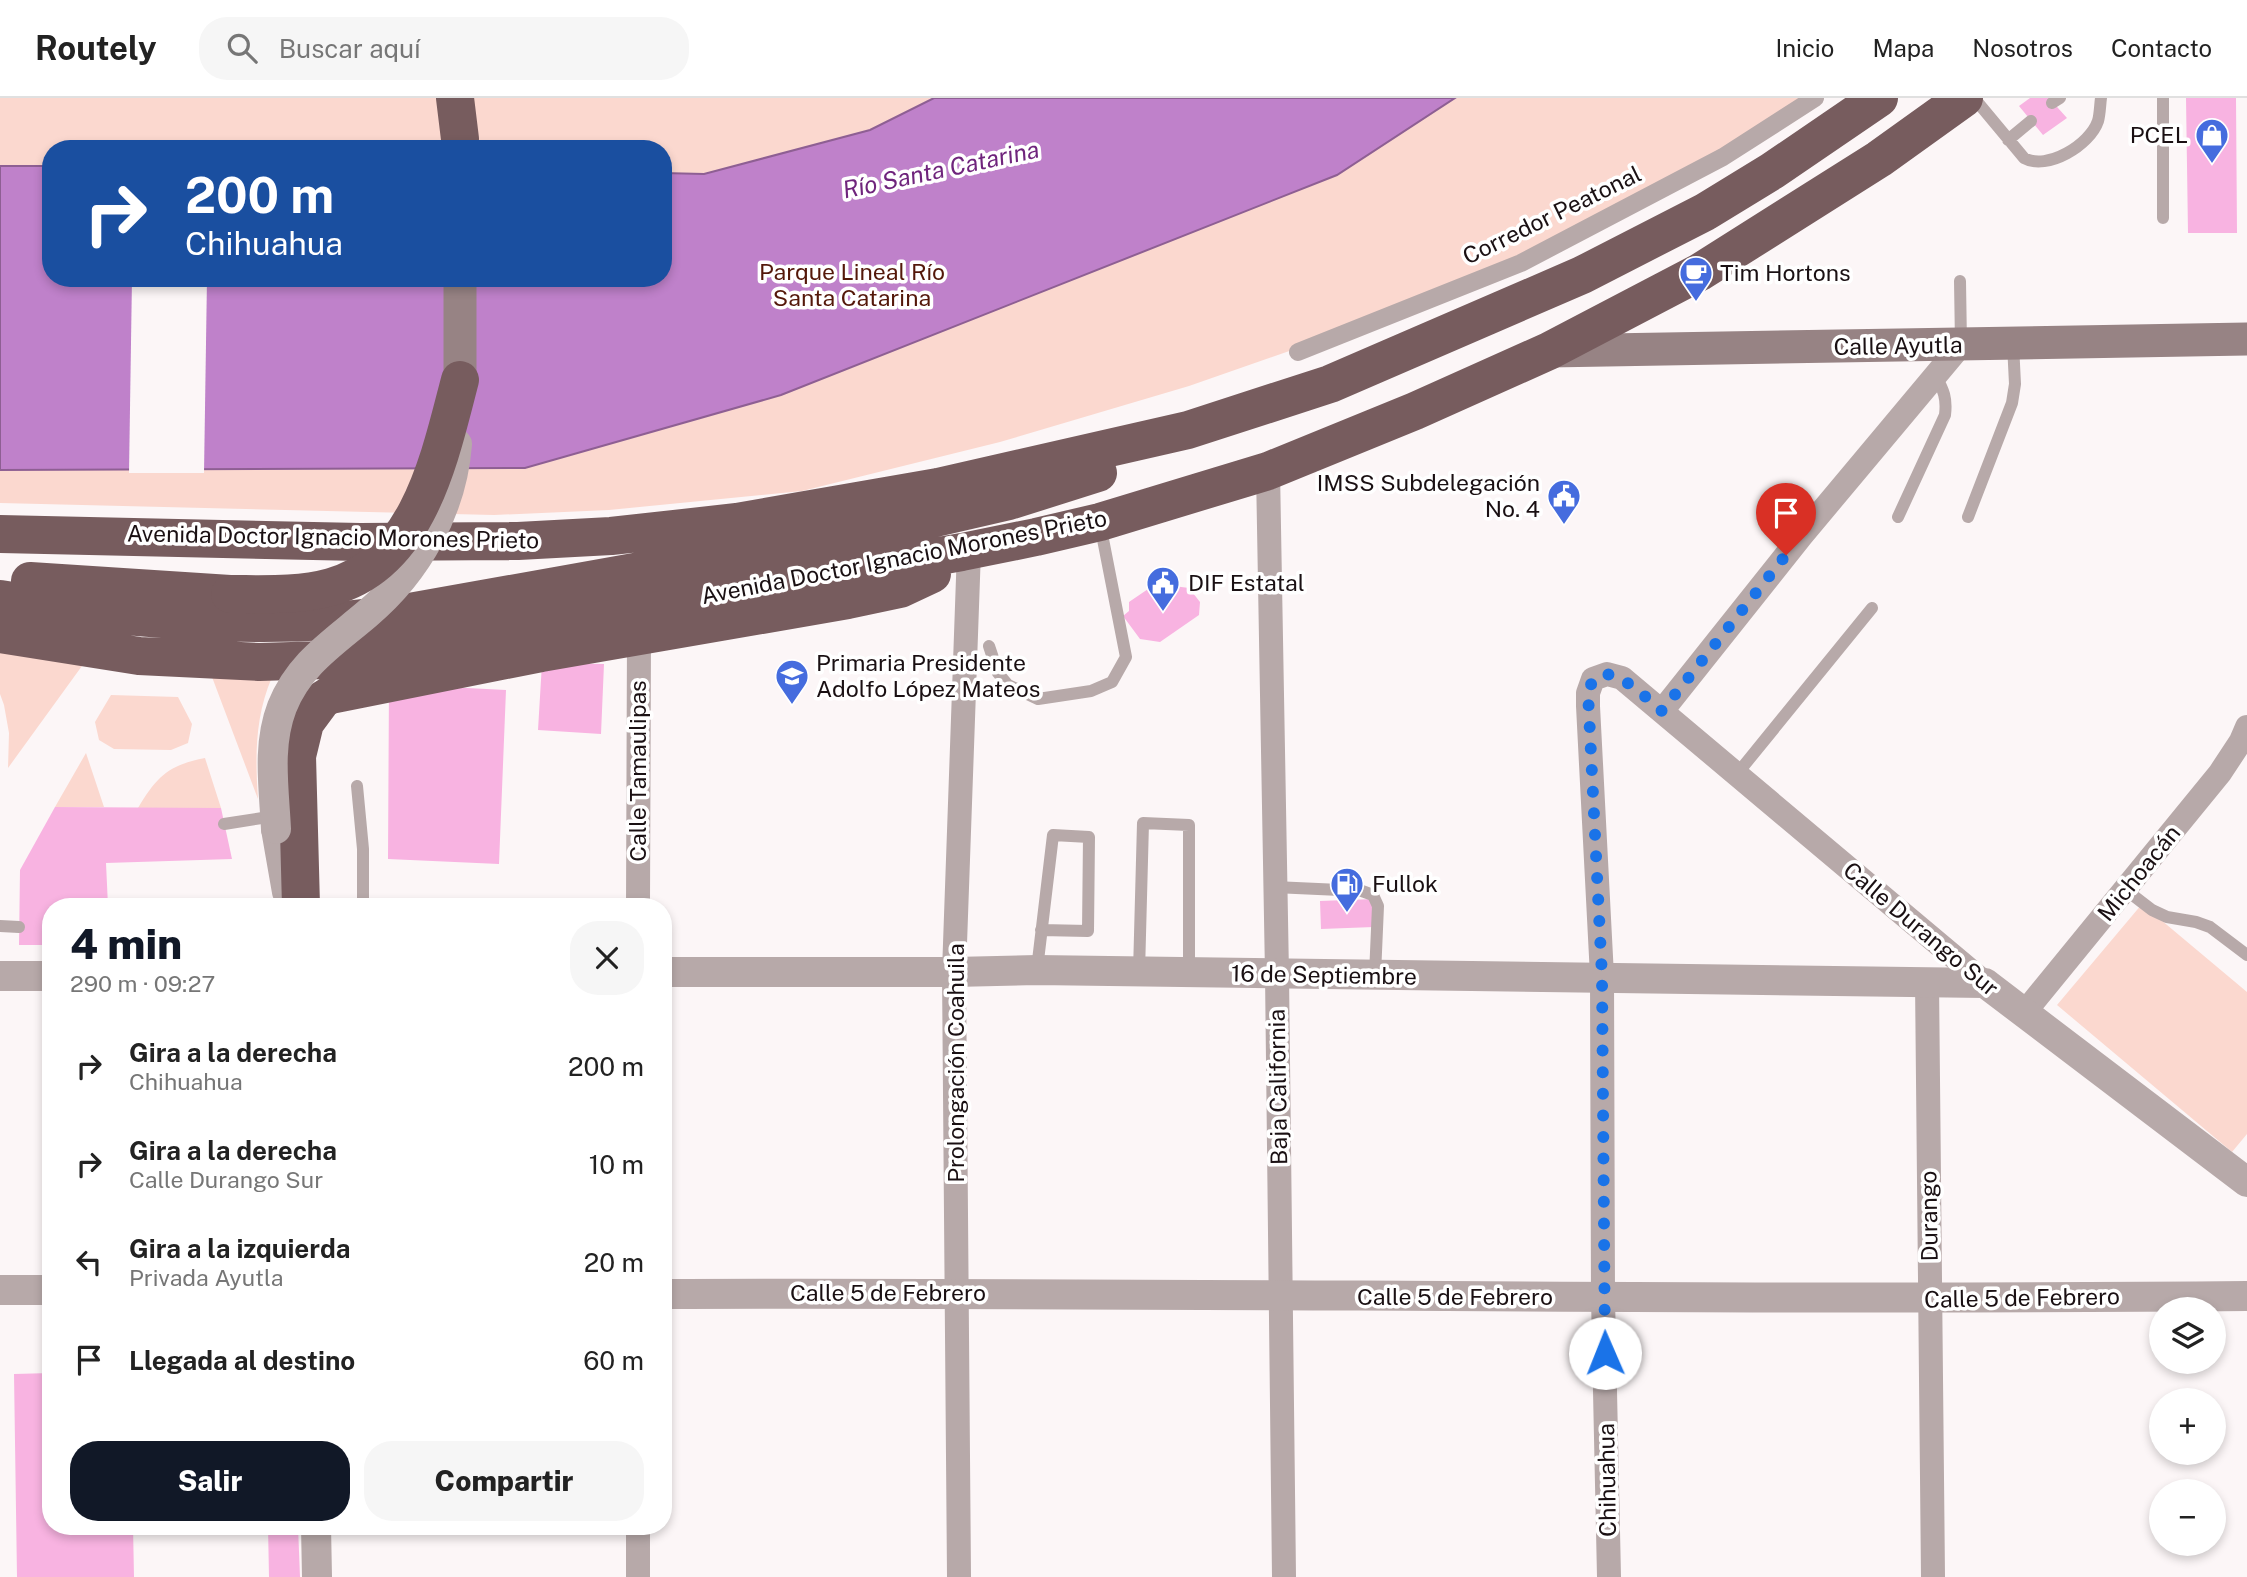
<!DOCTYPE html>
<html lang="es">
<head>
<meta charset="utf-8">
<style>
	:root { --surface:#fff; --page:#f6f6f6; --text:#222; --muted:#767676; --line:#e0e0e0; --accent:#111827 }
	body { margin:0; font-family:"Public Sans",sans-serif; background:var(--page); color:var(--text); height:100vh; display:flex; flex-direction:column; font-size:26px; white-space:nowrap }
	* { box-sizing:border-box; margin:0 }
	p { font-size:23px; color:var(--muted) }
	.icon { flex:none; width:38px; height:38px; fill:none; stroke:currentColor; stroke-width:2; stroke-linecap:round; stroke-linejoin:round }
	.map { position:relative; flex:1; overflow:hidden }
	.sheet { position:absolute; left:42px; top:800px; width:630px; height:637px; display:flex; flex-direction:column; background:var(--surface); border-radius:28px; box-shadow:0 4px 10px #0003 }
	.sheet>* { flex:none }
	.top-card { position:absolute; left:42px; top:42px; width:630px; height:147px; border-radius:28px; box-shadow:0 4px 10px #0003; background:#1a4fa0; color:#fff; overflow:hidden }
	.buttons { position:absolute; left:2149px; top:1199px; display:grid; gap:14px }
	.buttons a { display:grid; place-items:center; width:77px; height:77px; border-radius:50%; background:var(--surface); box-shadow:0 4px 10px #0003; font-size:35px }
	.pin { position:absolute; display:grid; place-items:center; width:60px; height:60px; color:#fff; margin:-72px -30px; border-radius:50% 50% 50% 0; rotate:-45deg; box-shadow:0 0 7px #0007 }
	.pin .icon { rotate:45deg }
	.me { position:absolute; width:77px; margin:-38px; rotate:359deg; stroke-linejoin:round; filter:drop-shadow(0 0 5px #0008) }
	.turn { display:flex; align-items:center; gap:24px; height:147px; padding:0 28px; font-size:32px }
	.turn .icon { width:91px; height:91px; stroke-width:2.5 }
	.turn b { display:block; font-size:49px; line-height:60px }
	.round { display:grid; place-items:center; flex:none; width:74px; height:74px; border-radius:28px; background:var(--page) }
	.headline { display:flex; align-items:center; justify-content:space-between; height:119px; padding:0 28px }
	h1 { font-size:42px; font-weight:800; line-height:52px; color:var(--accent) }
	.primary-button { display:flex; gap:14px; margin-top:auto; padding:14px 28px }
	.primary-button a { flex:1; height:80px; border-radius:28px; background:var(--accent); color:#fff; font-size:28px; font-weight:800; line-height:80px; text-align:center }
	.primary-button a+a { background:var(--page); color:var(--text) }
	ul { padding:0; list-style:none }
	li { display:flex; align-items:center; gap:21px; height:98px; padding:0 28px }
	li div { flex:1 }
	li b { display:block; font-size:26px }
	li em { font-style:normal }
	header { display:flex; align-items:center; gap:42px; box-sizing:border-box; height:98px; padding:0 35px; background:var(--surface); border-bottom:2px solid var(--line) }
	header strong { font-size:33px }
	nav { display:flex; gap:38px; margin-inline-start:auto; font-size:24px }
	.search { width:490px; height:63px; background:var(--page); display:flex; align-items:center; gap:18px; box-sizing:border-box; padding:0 24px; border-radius:28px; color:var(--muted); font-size:26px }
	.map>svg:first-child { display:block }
	.green { fill:#fbd8cf; fill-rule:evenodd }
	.water { fill:#bf81ca; stroke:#8e5f93; stroke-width:2 }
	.pier { fill:#fcf6f7 }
	.building { fill:#f8b3e1 }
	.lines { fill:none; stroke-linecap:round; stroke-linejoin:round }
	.service { stroke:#b7a9a9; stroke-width:12 }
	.pedestrian { stroke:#b7a9a9; stroke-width:18 }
	.minor { stroke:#b7a9a9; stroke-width:24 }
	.tertiary { stroke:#b7a9a9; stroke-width:30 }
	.secondary { stroke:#978384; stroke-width:33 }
	.trunk { stroke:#775c5e; stroke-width:38 }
	.tertiary-bridge { stroke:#b7a9a9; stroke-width:30 }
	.trunk-bridge { stroke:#775c5e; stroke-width:38 }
	.route { stroke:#1a73e8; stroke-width:12; stroke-dasharray:0 21.6 }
	.labels { text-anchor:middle; stroke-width:7; stroke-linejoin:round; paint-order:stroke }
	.poi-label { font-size:23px; fill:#1a1013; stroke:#fff; text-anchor:start }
	.street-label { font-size:23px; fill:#1a1013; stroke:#fff }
	.park-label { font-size:23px; fill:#54180a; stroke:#fff }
	.water-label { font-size:24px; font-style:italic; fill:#6f247c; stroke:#fff }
</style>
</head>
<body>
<header>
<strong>Routely</strong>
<div class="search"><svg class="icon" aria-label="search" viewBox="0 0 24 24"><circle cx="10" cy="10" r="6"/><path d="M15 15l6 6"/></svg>Buscar aquí</div>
<nav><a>Inicio</a><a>Mapa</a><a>Nosotros</a><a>Contacto</a></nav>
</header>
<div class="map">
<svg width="2247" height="1479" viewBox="0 0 2247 1479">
	<rect width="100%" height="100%" fill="#fcf6f7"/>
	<path class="green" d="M0,0H1802L1715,58L1534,156L1358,229L1189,288L1000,344L802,393L609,412L494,417L0,405ZM51,51H663V180H51Z
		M0,549L87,561L8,670L9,635L4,607L0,596Z
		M212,579H272C255,619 255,658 258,701Z
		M111,597L178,599L192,626L188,645L171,652L114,651L99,642L95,624Z
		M86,655L104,709H55Z
		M205,660L221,710H138C157,678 169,667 205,660Z
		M2142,806L2247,894V1036L2232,1054L2057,907Z"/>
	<path class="water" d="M934,0H1455L1337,77L781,297L525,370L0,372V68H51V180H663V75L704,76L870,32Z"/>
	<path class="pier" d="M132,180H207L204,375H129Z"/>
	<path class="building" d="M2030,0H2049L2067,20L2043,37L2019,8Z
		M2186,0H2236L2237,135H2188Z
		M1166,487L1189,490L1200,504L1199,517L1160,544L1140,541L1123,518L1129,513V504L1151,489L1155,495Z
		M542,565L604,566L601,636L538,632Z
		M389,586L506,592L499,766L388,761Z
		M55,709L221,710L232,761L106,765L108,808H51V847H19L20,772Z
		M1374,801V829L1321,831L1320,803Z
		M51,1275V1428H133L134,1479H17L14,1276Z
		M268,1428H298L300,1479H269Z"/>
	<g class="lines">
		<path class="service" d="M1974,0L2024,60C2047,73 2090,47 2098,23C2100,16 2100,7 2101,0
			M2052,5L2060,0
			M2008,42L2031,23
			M2163,120V0
			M1960,183L1961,246
			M1898,419L1945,317C1947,301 1944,292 1935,277
			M1968,419L2012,305L2015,286L2013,246
			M989,548L998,575L1008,587L1038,601L1091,593L1112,584L1126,559L1100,426
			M1737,676L1872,510
			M357,688L363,751V802L367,808
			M224,726L275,718
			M1274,789L1362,793L1373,797L1378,808L1375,877
			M2126,792L2152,812L2167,819L2196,824L2210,829L2247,857
			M0,828L19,829
			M1037,871L1053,737L1089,739L1088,833L1041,832
			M1139,874L1143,725L1189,727V875"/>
		<path class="pedestrian" d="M1298,254L1521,165L1723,59L1815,0"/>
		<path class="minor" d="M1268,373L1277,876L1284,1479
			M1662,613L1802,437L1961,247
			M638,808L639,538
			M1927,883L1933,1479
			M2024,915L2220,675L2241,643L2247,629
			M638,1428V1479
			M959,1479L954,874L969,452
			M1609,1479L1603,1200L1602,878L1588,608V595L1593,581L1607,576L1622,580L1985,885"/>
		<path class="tertiary" d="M276,731L287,794
			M663,874H954L1037,872L1985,885L2247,1084
			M0,878H51
			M0,1192H51
			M663,1196C1191,1194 1719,1203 2247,1198
			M316,1428L317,1479"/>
		<path class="secondary" d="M460,180V282
			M1549,253L2247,241"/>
		<path class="trunk" d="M455,0L460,41
			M0,436L360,444L518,443L611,438L737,424L938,389L1188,332L1330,286L1582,177L1705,114L1772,73L1879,0
			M30,483L230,496
			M0,501C108,519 220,530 330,523C354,522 379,518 404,515L931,421L1009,403L1098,375
			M0,536L139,558L259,564L325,562L416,550L962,454L1036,439L1100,424L1268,373L1415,313L1549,253L1700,174L1879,61L1964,0
			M301,808L297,658L305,625L322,602L330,597L541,555L848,502L900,491L932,476"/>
		<path class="tertiary-bridge" d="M276,731C274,690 267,648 282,609C299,566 333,545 367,516C417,474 452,412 457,346"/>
		<path class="trunk-bridge" d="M230,496C263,496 299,498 331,489C419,465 440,358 460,282"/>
	</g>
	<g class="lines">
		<path class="route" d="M1605,1255L1602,878L1588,595C1599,550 1643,598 1662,613L1786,457"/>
	</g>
	<defs>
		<symbol id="shop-pin" viewBox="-11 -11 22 30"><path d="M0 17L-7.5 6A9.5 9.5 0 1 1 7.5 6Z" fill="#456cde" stroke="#fff"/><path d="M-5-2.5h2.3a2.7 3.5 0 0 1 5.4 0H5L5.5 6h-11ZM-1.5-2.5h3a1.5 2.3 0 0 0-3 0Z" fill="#fff"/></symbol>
		<symbol id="cafe-pin" viewBox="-11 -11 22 30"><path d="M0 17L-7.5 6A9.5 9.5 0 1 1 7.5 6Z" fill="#456cde" stroke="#fff"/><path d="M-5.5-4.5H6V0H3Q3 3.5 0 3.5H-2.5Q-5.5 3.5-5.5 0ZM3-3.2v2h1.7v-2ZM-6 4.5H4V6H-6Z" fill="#fff"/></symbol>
		<symbol id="civic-pin" viewBox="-11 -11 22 30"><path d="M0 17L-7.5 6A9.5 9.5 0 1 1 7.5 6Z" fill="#456cde" stroke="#fff"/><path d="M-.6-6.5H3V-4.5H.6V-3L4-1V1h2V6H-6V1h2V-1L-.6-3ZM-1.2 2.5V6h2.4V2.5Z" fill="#fff"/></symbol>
		<symbol id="school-pin" viewBox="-11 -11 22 30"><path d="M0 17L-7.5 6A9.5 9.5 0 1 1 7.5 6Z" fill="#456cde" stroke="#fff"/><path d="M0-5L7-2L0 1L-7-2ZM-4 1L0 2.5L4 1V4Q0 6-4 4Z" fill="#fff"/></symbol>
		<symbol id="fuel-pin" viewBox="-11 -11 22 30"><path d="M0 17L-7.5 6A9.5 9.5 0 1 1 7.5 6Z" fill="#456cde" stroke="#fff"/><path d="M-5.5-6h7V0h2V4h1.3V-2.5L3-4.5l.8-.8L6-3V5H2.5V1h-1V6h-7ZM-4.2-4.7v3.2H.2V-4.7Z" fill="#fff"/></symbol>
	</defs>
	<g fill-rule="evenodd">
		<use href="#shop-pin" x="2193" y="18" width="38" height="52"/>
		<use href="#cafe-pin" x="1677" y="156" width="38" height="52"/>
		<use href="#civic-pin" x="1545" y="379" width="38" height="52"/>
		<use href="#civic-pin" x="1144" y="466" width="38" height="52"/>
		<use href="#school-pin" x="773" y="559" width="38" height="52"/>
		<use href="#fuel-pin" x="1328" y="767" width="38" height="52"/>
	</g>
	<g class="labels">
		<g class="poi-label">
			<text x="2188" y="45" text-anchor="end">PCEL</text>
			<text x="1720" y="183">Tim Hortons</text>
			<text x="1540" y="393" text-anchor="end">IMSS Subdelegación<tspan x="1540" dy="26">No. 4</tspan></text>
			<text x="1188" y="493">DIF Estatal</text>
			<text x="816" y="573">Primaria Presidente<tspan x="816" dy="26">Adolfo López Mateos</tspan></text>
			<text x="1372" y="794">Fullok</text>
		</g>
		<g class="street-label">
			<text transform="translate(1552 117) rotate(-26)" y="8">Corredor Peatonal</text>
			<text transform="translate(1898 248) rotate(-1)" y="8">Calle Ayutla</text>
			<text transform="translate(333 439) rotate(1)" y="8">Avenida Doctor Ignacio Morones Prieto</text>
			<text transform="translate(904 459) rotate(-11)" y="8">Avenida Doctor Ignacio Morones Prieto</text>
			<text transform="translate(638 673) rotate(-90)" y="8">Calle Tamaulipas</text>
			<text transform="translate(2139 775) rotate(-51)" y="8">Michoacán</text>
			<text transform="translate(1921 831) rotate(40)" y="8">Calle Durango Sur</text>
			<text transform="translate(1324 877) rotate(1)" y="8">16 de Septiembre</text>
			<text transform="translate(956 965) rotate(-90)" y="8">Prolongación Coahuila</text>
			<text transform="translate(1278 989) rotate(-91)" y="8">Baja California</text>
			<text transform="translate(1929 1118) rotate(-91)" y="8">Durango</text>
			<text x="888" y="1203">Calle 5 de Febrero</text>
			<text x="1455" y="1207">Calle 5 de Febrero</text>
			<text transform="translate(2022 1200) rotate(-1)" y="8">Calle 5 de Febrero</text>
			<text transform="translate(1607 1382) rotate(-91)" y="8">Chihuahua</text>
		</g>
		<g class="park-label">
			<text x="852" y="182">Parque Lineal Río<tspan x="852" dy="26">Santa Catarina</tspan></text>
		</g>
		<g class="water-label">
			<text transform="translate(941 72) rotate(-12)" y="8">Río Santa Catarina</text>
		</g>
	</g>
</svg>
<div class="buttons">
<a><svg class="icon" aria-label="layers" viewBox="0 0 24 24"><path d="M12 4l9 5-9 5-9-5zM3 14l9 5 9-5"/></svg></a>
<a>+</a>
<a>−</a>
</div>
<div class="pin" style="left:1786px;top:457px;background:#d93025"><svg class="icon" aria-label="arrive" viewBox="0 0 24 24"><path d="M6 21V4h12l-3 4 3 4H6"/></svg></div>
<svg class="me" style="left:1605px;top:1255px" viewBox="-20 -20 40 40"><circle r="19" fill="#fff"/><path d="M0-13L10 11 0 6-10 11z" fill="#1a73e8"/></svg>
<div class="top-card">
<div class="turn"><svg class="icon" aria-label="right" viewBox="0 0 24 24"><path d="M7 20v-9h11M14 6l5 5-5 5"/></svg><div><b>200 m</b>Chihuahua</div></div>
</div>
<section class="sheet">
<div class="headline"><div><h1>4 min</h1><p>290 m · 09:27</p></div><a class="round"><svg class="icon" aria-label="close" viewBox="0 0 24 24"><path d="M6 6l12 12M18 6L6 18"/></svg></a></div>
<ul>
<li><svg class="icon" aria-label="right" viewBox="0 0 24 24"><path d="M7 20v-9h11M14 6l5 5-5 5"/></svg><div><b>Gira a la derecha</b><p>Chihuahua</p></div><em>200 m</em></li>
<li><svg class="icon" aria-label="right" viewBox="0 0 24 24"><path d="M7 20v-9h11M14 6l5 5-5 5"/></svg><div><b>Gira a la derecha</b><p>Calle Durango Sur</p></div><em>10 m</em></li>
<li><svg class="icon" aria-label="left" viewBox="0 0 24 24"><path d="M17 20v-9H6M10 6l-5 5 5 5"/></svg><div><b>Gira a la izquierda</b><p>Privada Ayutla</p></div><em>20 m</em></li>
<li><svg class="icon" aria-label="arrive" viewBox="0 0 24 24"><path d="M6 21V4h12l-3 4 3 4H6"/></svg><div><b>Llegada al destino</b></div><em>60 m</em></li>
</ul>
<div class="primary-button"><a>Salir</a><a>Compartir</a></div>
</section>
</div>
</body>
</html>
